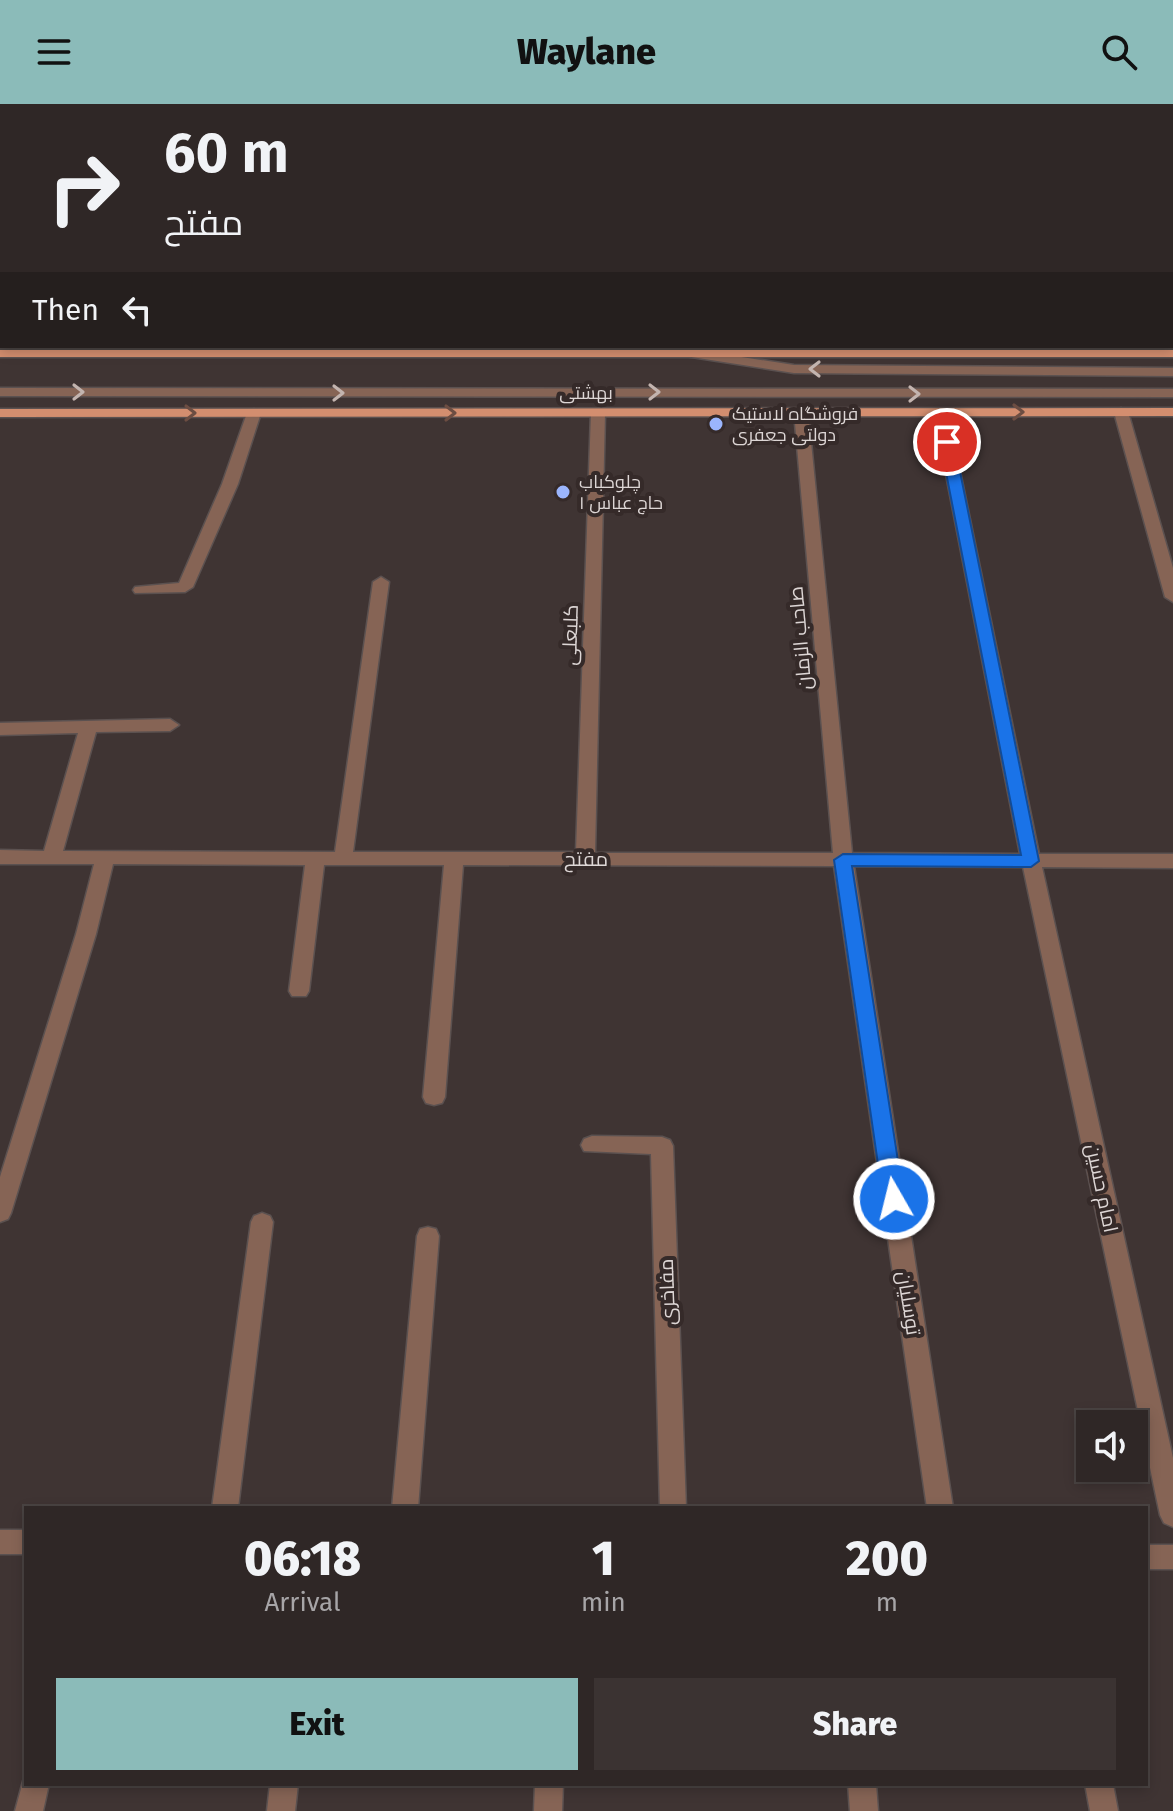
<!DOCTYPE html>
<html lang="en">
<head>
<meta charset="utf-8">
<style>
	:root { --surface:#2f2726; --page:#3b3332; --text:#f1f3f6; --muted:#a7a5a7; --line:#4a4443; --accent:#8bbbb9 }
	body { margin:0; font-family:"Fira Sans",Cairo,sans-serif; background:var(--page); color:var(--text); height:100vh; display:flex; flex-direction:column; font-size:30px; white-space:nowrap }
	* { box-sizing:border-box; margin:0 }
	p { font-size:26px; color:var(--muted) }
	.icon { flex:none; width:44px; height:44px; fill:none; stroke:currentColor; stroke-width:2; stroke-linecap:round; stroke-linejoin:round }
	.map { position:relative; flex:1; overflow:hidden }
	.sheet { position:absolute; left:24px; top:1402px; width:1124px; height:280px; display:flex; flex-direction:column; background:var(--surface); border-radius:0px; box-shadow:0 4px 12px #0003,0 0 0 2px var(--line) }
	.sheet>* { flex:none }
	.top-card { position:absolute; left:0px; top:0px; width:1174px; height:244px; box-shadow:0 4px 12px #0003,0 0 0 2px var(--line); background:#2f2726; color:var(--text); overflow:hidden }
	.controls { position:absolute; left:1076px; top:1306px; display:grid; gap:16px }
	.controls a { display:grid; place-items:center; width:72px; height:72px; border-radius:0px; background:var(--surface); box-shadow:0 4px 12px #0003,0 0 0 2px var(--line); font-size:40px }
	.pin { position:absolute; display:grid; place-items:center; width:68px; height:68px; color:#fff; margin:-34px; border:4px solid #fff; border-radius:50%; box-shadow:0 2px 8px #0007 }
	.me { position:absolute; width:88px; margin:-44px; rotate:352deg; stroke-linejoin:round; filter:drop-shadow(0 0 6px #0008) }
	.turn { display:flex; align-items:center; gap:28px; height:168px; padding:0 32px; font-size:36px }
	.turn .icon { width:104px; height:104px; stroke-width:2.5 }
	.turn b { display:block; font-size:56px; line-height:68px }
	.then { display:flex; align-items:center; height:76px; padding:0 32px; background:#0003; gap:16px; font-size:30px }
	.eta { display:flex; justify-content:space-evenly; align-items:center; height:136px; text-align:center }
	.eta b { font-size:48px; font-weight:800; line-height:56px }
	.action { display:flex; gap:16px; margin-top:auto; padding:16px 32px }
	.action a { flex:1; height:92px; border-radius:0px; background:var(--accent); color:#111; font-size:32px; font-weight:800; line-height:92px; text-align:center }
	.action a+a { background:var(--page); color:var(--text) }
	header { display:flex; justify-content:space-between; align-items:center; height:104px; padding:0 32px; background:var(--accent); color:#111; font-size:36px; font-weight:800 }
	.map>svg:first-child { display:block }
	.lines { fill:none; stroke-linecap:round; stroke-linejoin:round }
	.minor-casing { stroke:#5b5150; stroke-width:3 }
	.major-casing { stroke:#5b5150; stroke-width:3 }
	.minor { fill:#866455; fill-rule:evenodd }
	.major { fill:#d38e6f; fill-rule:evenodd }
	.oneway { stroke:#c3b4af }
	.oneway2 { stroke:#6c4d42 }
	.route { fill:#1a73e8; stroke:#114b97; stroke-width:2 }
	.poi-dot { fill:#9bb5fd; stroke:#352a29; stroke-width:3 }
	.labels { text-anchor:middle; stroke-width:8; stroke-linejoin:round; paint-order:stroke }
	.far-street-label { font-size:18px; fill:#ddd6d5; stroke:#352a29 }
	.far-poi-label { font-size:18px; fill:#ddd6d5; stroke:#352a29; text-anchor:start }
	.street-label { font-size:20px; fill:#ddd6d5; stroke:#352a29 }
</style>
</head>
<body>
<header><svg class="icon" aria-label="menu" viewBox="0 0 24 24"><path d="M4 6h16M4 12h16M4 18h16"/></svg>Waylane<svg class="icon" aria-label="search" viewBox="0 0 24 24"><circle cx="10" cy="10" r="6"/><path d="M15 15l6 6"/></svg></header>
<div class="map">
<svg width="1173" height="1707" viewBox="0 0 1173 1707">
	<rect width="100%" height="100%" fill="#3f3433"/>
	<g class="lines">
		<defs>
			<path id="minor" d="M690,245L794,261L1173,264V272L794,269L685,252V246Z
				M0,284L1173,285V293L0,292Z
				M801,304L808,308L852,749L1020,750L934,309L941,305L948,309L1039,750H1173V764L1042,763L1173,1354V1423L1164,1419L1160,1411L1023,763L854,762L953,1404H927L834,762L463,761L445,993L442,999L434,1001L426,999L423,993L444,761H324L309,887L306,892H292L289,887L305,761L113,760L96,830L11,1109L8,1115L0,1118V1073L76,830L94,760H0V746L44,747L78,629L0,631V619L170,615L179,621L170,627L96,628L63,747L335,748L373,478L381,473L389,478L353,748H576L591,309L598,305L605,309L595,749H833L794,308Z
				M1121,304L1128,308L1173,464V498L1165,493L1114,308Z
				M254,305L261,309L238,380L193,483L185,488L135,489L133,486L135,483L179,479L222,380L247,309Z
				M592,1032L662,1033L670,1036L673,1042L686,1404H660L651,1050L584,1047L581,1041L584,1035Z
				M262,1109L270,1112L273,1118L238,1404H212L251,1118L254,1112Z
				M428,1123L436,1125L439,1132L418,1404H392L417,1132L420,1125Z
				M0,1426H26V1450H0Z
				M1146,1441H1173V1465H1146Z
				M25,1670L26,1680H49L43,1707H15Z
				M270,1680H298L295,1707H267Z
				M535,1680H563L562,1707H534Z
				M848,1680H876L878,1707H850Z
				M1085,1680H1113L1118,1707H1090Z"/>
			<path id="major" d="M0,245H1173V253H0Z
				M1173,304V312L0,313V305Z"/>
		</defs>
		<use href="#minor" class="minor-casing"/>
		<use href="#major" class="major-casing"/>
		<use href="#minor" class="minor"/>
		<use href="#major" class="major"/>
	</g>
	<defs><path id="oneway-chevron" d="M-2-3.5L2.5 0L-2 3.5" fill="none" stroke-width="1.6" stroke-linecap="round" stroke-linejoin="round" transform="scale(2)"/></defs>
	<g class="oneway">
		<use href="#oneway-chevron" transform="translate(815 265) rotate(-180)"/>
		<use href="#oneway-chevron" transform="translate(78 288)"/>
		<use href="#oneway-chevron" transform="translate(654 288)"/>
		<use href="#oneway-chevron" transform="translate(338 289)"/>
		<use href="#oneway-chevron" transform="translate(914 290)"/>
	</g>
	<g class="oneway2">
		<use href="#oneway-chevron" transform="translate(1018 308)"/>
		<use href="#oneway-chevron" transform="translate(190 309)"/>
		<use href="#oneway-chevron" transform="translate(450 309)"/>
	</g>
	<path class="route" d="M947,334L954,338L1039,757L1031,763L852,762L904,1095L901,1101H886L883,1095L834,756L843,750L1021,751L940,338Z"/>
	<g class="poi-dot">
		<circle cx="716" cy="320" r="8"/>
		<circle cx="563" cy="388" r="8"/>
	</g>
	<g class="labels">
		<g class="far-street-label">
			<text x="586" y="295">بهشتی</text>
		</g>
		<g class="far-poi-label">
			<text x="732" y="316">فروشگاه لاستیک<tspan x="732" dy="21">دولتی جعفری</tspan></text>
			<text x="579" y="384">چلوکباب<tspan x="579" dy="21">حاج عباس ۱</tspan></text>
		</g>
		<g class="street-label">
			<text transform="translate(570 531) rotate(-88)" y="7">کلبعلی</text>
			<text transform="translate(800 534) rotate(-95)" y="7">صاحب الزمان</text>
			<text x="586" y="762">مفتح</text>
			<text transform="translate(1102 1084) rotate(78)" y="7">امام حسین</text>
			<text transform="translate(667 1188) rotate(-92)" y="7">مفاخری</text>
			<text transform="translate(909 1199) rotate(81)" y="7">توسلیان</text>
		</g>
	</g>
</svg>
<div class="controls">
<a><svg class="icon" aria-label="sound" viewBox="0 0 24 24"><path d="M4 9h4l5-4v14l-5-4H4zM17 9q2 3 0 6"/></svg></a>
</div>
<div class="pin" style="left:947px;top:338px;background:#d93025"><svg class="icon" aria-label="arrive" viewBox="0 0 24 24"><path d="M6 21V4h12l-3 4 3 4H6"/></svg></div>
<svg class="me" style="left:894px;top:1095px" viewBox="-20 -20 40 40"><circle r="17" fill="#1a73e8" stroke="#fff" stroke-width="3"/><path d="M0-11L8 9 0 5-8 9z" fill="#fff"/></svg>
<div class="top-card">
<div class="turn"><svg class="icon" aria-label="right" viewBox="0 0 24 24"><path d="M7 20v-9h11M14 6l5 5-5 5"/></svg><div><b>60 m</b>مفتح</div></div>
<div class="then">Then<svg class="icon" aria-label="left" viewBox="0 0 24 24"><path d="M17 20v-9H6M10 6l-5 5 5 5"/></svg></div>
</div>
<section class="sheet">
<div class="eta">
<div><b>06:18</b><p>Arrival</p></div>
<div><b>1</b><p>min</p></div>
<div><b>200</b><p>m</p></div>
</div>
<div class="action"><a>Exit</a><a>Share</a></div>
</section>
</div>
</body>
</html>
